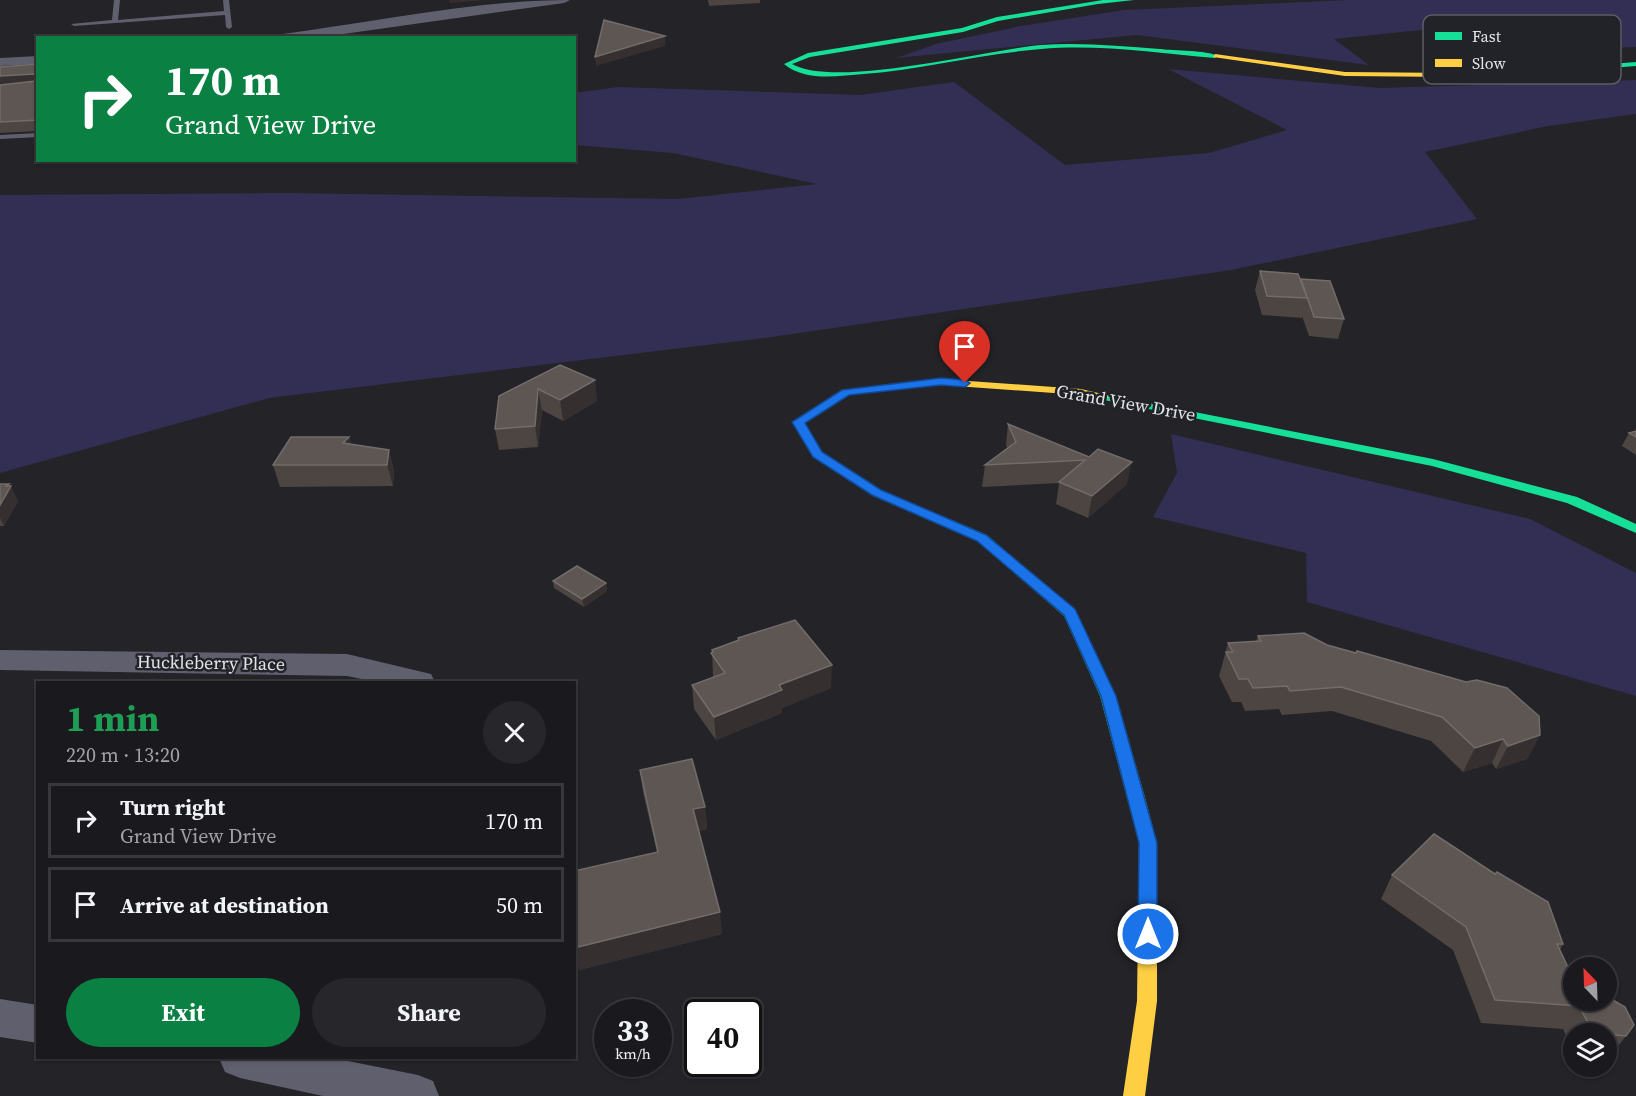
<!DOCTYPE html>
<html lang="en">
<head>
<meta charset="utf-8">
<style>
	:root { --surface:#1a1a1e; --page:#27272b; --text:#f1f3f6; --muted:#9fa1a4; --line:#38383c; --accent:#0b8043 }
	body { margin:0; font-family:"Source Serif 4",serif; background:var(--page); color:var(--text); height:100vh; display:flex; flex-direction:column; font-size:22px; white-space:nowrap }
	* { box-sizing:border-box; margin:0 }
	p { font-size:20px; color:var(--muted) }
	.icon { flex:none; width:33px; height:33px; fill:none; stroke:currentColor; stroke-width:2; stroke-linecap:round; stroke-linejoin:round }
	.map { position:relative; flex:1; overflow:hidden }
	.drawer { position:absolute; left:36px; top:681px; width:540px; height:378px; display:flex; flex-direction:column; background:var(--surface); border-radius:0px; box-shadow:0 2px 4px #0004,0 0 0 2px var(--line) }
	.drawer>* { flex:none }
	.hud { position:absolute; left:36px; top:36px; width:540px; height:126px; border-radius:0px; box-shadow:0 2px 4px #0004,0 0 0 2px var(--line); background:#0b8043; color:#fff; overflow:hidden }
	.needle { width:39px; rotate:337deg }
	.buttons { position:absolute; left:1563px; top:957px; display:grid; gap:12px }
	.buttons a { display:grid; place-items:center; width:54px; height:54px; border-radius:50%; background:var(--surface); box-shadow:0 2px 4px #0004,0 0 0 2px var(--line); font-size:30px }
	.speed { position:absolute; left:594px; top:999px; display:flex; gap:12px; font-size:30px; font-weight:700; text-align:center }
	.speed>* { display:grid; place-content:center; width:78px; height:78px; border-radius:50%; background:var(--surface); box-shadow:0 2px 4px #0004,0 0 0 2px var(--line); line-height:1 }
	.speed small { font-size:15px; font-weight:400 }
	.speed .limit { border:3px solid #111; border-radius:9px; background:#fff; color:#111 }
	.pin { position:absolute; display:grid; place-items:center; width:51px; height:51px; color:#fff; margin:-62px -26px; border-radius:50% 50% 50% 0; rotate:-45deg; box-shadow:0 0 6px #0007 }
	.pin .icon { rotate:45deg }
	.me { position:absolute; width:66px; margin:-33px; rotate:0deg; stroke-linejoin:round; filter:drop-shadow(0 0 4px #0008) }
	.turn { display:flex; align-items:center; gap:21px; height:126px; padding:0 30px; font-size:27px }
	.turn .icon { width:78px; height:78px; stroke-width:2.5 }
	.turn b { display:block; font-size:42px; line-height:51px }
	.round { display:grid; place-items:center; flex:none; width:63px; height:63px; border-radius:32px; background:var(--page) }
	.overview { display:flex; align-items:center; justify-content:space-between; height:102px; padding:0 30px }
	h1 { font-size:36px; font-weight:700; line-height:45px; color:#1e9e55 }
	.action { display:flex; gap:12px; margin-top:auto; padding:12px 30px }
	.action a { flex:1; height:69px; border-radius:36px; background:var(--accent); color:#fff; font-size:24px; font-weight:700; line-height:69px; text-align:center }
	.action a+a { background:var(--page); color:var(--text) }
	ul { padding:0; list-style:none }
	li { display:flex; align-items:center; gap:18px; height:75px; margin:0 12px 9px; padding:0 18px; border:3px solid var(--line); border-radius:0px }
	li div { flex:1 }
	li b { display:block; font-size:22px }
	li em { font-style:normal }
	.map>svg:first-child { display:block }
	.green { fill:#332f54 }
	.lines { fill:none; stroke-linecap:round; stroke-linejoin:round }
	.lane { fill:#605f6d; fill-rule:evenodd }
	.street { fill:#605f6d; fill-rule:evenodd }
	.fast { fill:#16e098; fill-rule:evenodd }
	.slow { fill:#ffcf43; fill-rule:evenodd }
	.wall { fill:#4c4541 }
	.shaded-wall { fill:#35302f }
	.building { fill:#5d5653; stroke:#726c6a; stroke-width:1.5 }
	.route { fill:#1a73e8; stroke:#114b97; stroke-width:1.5 }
	.labels { text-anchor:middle; stroke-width:5; stroke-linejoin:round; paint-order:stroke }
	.street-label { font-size:18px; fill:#e3e3e8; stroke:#222229 }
	.key { fill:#222229; stroke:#5c5c62; stroke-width:1.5 }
	.key-label { font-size:16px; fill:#e3e3e8 }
</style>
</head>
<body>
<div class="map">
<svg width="1636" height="1096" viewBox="0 0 1636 1096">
	<rect width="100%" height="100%" fill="#232328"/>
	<path class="green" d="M1350,0H1636V47L1592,49L1508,21L1334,39L1369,65L1137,35L896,58L936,44L1021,26L1124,10Z
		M1168,69L1380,88L1636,80V114L1548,126L1425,152L1477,219L1231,270L772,337L269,398L0,473V195L289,193L678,199L817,184L673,153L575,145V93L618,87L860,95L954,82L1065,165L1209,153L1287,130Z
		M1171,434L1530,519L1636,573V696L1307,602L1306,553L1153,517L1177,473Z"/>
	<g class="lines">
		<path class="lane" d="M114,0H120L118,20L224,11L223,0H229L232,27L229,29L226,27L225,15L74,26L71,24L112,20Z
			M38,133V137L0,139V135Z"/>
		<path class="street" d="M570,0L564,3L315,38H277L283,34C376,22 476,0 570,0Z
			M38,56V64L0,66V58Z
			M0,650L347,654L431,674L435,682H376L347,676L0,670Z
			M0,999L38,1005V1043L0,1037Z
			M219,1058H333L418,1075L433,1081L439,1096H323L240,1078L225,1072Z"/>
		<path class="fast" d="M1103,0H1134L1098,4L998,21L963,32L810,57L792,64C836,89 985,50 1041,45C1080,42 1120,46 1160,49C1175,51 1206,50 1218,56L1215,58C1157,53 1099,44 1041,49C981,54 923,69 864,74C837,76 806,82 784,64L808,53L962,28L997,17Z
			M1636,62V66L1494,77H1455L1452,75L1455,73H1494Z
			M899,383L905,386L903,388L849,395L804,423L822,452L881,490L987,535L1075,610L1116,696L1144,794L1141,799L1135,801L1129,799L1126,794L1100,696L1064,616L977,541L873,496L813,457L792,422L842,390Z
			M1103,394L1433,459L1577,497L1636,524V533L1567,503L1432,466L1099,399L1097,397Z"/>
		<path class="slow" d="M1215,54L1345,72L1455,73L1458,75L1455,77L1345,76L1213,57Z
			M941,379L1081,389L1107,395L1109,397L1103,400L1081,395L941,385L899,389L893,386L899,383Z
			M1135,787L1141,789L1144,794L1157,843V1001L1145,1096H1123L1137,1001L1139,843L1126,794L1129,789Z"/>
	</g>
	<path class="wall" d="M708,0H760V3L709,6Z
		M38,64V131L0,133V67Z
		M1260,271L1301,281V279L1344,319L1338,339L1309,336L1302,316V318L1262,315L1255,290Z
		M560,365L597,401L563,421L542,410L538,447L499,450L495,429Z
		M1008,424L1089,457L1127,484L1088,518L1056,504L1059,483L982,487L985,465L1007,448L1006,445Z
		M1636,431V455L1622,446L1629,433Z
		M349,437L351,444L389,450L394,471L393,486L280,487L273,465Z
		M0,484H9L18,501L4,526H0Z
		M553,581L606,583L607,591L584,607L554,588Z
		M1258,636L1327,645L1540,735L1527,759L1496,769L1492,763L1463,772L1431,741L1332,711L1282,715L1279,709L1245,711L1241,702H1232L1219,676L1228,643L1256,641Z
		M738,638L831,688L782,708V713L716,740L694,709L692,685L713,677L712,650L738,640Z
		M640,770L705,807L707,829L699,831L722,934L579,970L657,852L643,792Z
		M1392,875L1563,944L1560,950L1574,1000L1626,1036L1608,1059H1606V1034H1574V1047L1570,1044L1563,1029L1481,1023L1453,950L1381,899Z"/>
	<path class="shaded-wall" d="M449,0H484L450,3Z
		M665,36V46L596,66L595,57Z
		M34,74L38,84L0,87V76Z
		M595,380L597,401L563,421L560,400Z
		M538,389L542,410L538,447L535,426Z
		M349,437L355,458L343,443Z
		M389,450L394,471L393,486L387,465Z
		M1132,462L1127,484L1088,518L1092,496Z
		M9,484L18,501L4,526L0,518V505L6,486Z
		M606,583L607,591L584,607L582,599Z
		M832,665L831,688L782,708V713L716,740L714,717L779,685Z
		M1540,735L1527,759L1496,769L1508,746Z
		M1503,739L1492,763L1463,772L1475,748Z
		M705,807L707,829L695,831L693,809Z
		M720,912L722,934L579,970L574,948Z"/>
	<path class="building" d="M604,20L665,36L595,57Z
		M38,64V120L0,122V85L36,81V76L34,74L0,76V67Z
		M1260,271L1298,274L1307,298L1267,296Z
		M1301,279L1330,281L1344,319L1314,317Z
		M560,365L595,380L560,400L538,389L535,426L495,429L499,396Z
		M1008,424L1089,457L1098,449L1132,462L1092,496L1059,482L1085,460L985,465L1016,442Z
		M1636,431V437L1629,433Z
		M291,437H349L343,443L389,450L387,465H273Z
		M0,484H9L6,486H11L0,505Z
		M577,566L606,583L582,599L553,581Z
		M795,620L832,665L779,685L782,690L714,717L692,685L725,673L711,653L713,652L712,650L739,640L738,638Z
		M1304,633L1327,645L1356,653L1357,651L1466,682L1477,680L1507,688L1539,716L1540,735L1508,746L1503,739L1475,748L1442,717L1341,687L1290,691L1287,686L1253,688L1248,679H1239L1226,652H1233L1228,643L1261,641L1258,636Z
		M692,759L705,807L693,809L720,912L574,948V871L658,852L640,770Z
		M1434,834L1495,874L1497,872L1548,902L1563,944H1557L1574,980V1000H1606V996L1625,1007L1634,1025L1626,1036L1605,1034L1587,1021L1579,1006L1495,1000L1466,927L1392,875Z"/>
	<path class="route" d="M941,378L965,380L970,383L965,387L941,385L849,395L805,423L822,452L881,490L986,535L1075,609L1116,696L1157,843V934L1154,939L1148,942L1141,939L1138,934L1139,843L1101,696L1064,615L977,541L872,495L813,457L792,422L842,390Z"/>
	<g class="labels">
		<g class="street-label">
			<text transform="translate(1126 403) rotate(10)" y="6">Grand View Drive</text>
			<text transform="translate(211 663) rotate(1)" y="6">Huckleberry Place</text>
		</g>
	</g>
	<rect x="1423" y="15" width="198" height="69" rx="9" class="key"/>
	<rect x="1435" y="32" width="27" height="8" fill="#16e098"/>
	<rect x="1435" y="59" width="27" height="8" fill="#ffcf43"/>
	<g class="key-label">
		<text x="1472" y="42">Fast</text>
		<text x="1472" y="69">Slow</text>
	</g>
</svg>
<div class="buttons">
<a><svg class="needle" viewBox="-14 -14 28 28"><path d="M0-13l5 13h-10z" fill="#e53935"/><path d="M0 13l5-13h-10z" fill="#9fa1a4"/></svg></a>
<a><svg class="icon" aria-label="layers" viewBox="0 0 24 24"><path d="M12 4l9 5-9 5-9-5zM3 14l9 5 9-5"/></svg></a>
</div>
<div class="speed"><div>33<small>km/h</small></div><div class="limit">40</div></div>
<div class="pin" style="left:965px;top:383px;background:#d93025"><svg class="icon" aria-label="arrive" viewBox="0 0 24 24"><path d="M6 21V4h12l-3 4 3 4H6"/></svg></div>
<svg class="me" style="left:1148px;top:934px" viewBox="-20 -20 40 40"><circle r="17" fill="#1a73e8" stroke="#fff" stroke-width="3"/><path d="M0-11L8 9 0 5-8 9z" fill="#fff"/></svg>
<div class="hud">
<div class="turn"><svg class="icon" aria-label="right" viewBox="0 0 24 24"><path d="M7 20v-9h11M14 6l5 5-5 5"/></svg><div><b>170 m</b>Grand View Drive</div></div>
</div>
<section class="drawer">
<div class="overview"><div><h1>1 min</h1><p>220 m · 13:20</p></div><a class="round"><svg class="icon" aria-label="close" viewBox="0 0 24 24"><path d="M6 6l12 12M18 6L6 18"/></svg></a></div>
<ul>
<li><svg class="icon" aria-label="right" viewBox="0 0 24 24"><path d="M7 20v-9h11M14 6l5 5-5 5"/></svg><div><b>Turn right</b><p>Grand View Drive</p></div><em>170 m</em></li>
<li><svg class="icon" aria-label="arrive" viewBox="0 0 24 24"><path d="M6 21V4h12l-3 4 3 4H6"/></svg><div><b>Arrive at destination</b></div><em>50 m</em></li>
</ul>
<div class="action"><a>Exit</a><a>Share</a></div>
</section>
</div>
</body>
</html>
